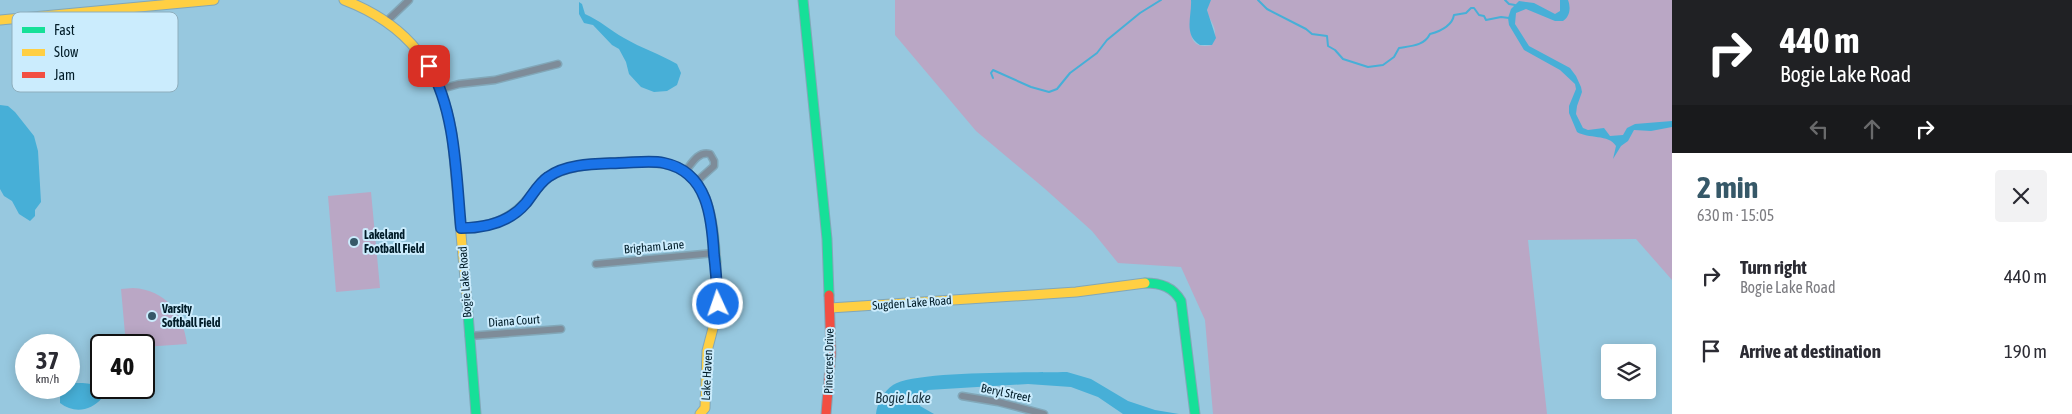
<!DOCTYPE html>
<html lang="en">
<head>
<meta charset="utf-8">
<style>
	:root { --surface:#fff; --page:#f2f2f3; --text:#2b2b33; --muted:#7c7c81; --accent:#365868 }
	body { margin:0; font-family:"Asap Condensed",sans-serif; background:var(--page); color:var(--text); height:100vh; display:flex; flex-direction:column; font-size:19px; white-space:nowrap }
	* { box-sizing:border-box; margin:0 }
	p { font-size:16px; color:var(--muted) }
	.icon { flex:none; width:28px; height:28px; fill:none; stroke:currentColor; stroke-width:2; stroke-linecap:round; stroke-linejoin:round }
	.map { position:relative; flex:1; overflow:hidden }
	.panel { display:flex; flex-direction:column; background:var(--surface); width:400px }
	.panel>* { flex:none }
	.hud { background:#202124; color:#fff; overflow:hidden }
	.fabs { position:absolute; left:1601px; top:344px; display:grid; gap:10px }
	.fabs a { display:grid; place-items:center; width:55px; height:55px; border-radius:5px; background:var(--surface); box-shadow:0 2px 12px #0003; font-size:25px }
	.speed { position:absolute; left:15px; top:334px; display:flex; gap:10px; font-size:25px; font-weight:700; text-align:center }
	.speed>* { display:grid; place-content:center; width:65px; height:65px; border-radius:50%; background:var(--surface); box-shadow:0 2px 12px #0003; line-height:1 }
	.speed small { font-size:12px; font-weight:400 }
	.speed .limit { border:2px solid #111; border-radius:8px; background:#fff; color:#111 }
	.pin { position:absolute; display:grid; place-items:center; width:42px; height:42px; color:#fff; margin:-21px; border-radius:10px; box-shadow:0 2px 8px #0006 }
	.me { position:absolute; width:55px; margin:-28px; rotate:357deg; stroke-linejoin:round; filter:drop-shadow(0 0 4px #0008) }
	.turn { display:flex; align-items:center; gap:18px; height:105px; padding:0 25px; font-size:22px }
	.turn .icon { width:65px; height:65px; stroke-width:2.5 }
	.turn b { display:block; font-size:35px; line-height:42px }
	.lanes { display:flex; align-items:center; height:48px; padding:0 25px; background:#0003; justify-content:center; gap:25px; direction:ltr }
	.lanes .off { opacity:.35 }
	.round { display:grid; place-items:center; flex:none; width:52px; height:52px; border-radius:5px; background:var(--page) }
	.headline { display:flex; align-items:center; justify-content:space-between; height:85px; padding:0 25px }
	h1 { font-size:30px; font-weight:700; line-height:38px; color:var(--accent) }
	ul { padding:0; list-style:none }
	li { display:flex; align-items:center; gap:15px; height:75px; padding:0 25px }
	li div { flex:1 }
	li b { display:block; font-size:19px }
	li em { font-style:normal }
	main { display:flex; flex:1; min-height:0 }
	.map>svg:first-child { display:block }
	.green { fill:#baa7c5 }
	.water { fill:#47afd7 }
	.lines { fill:none; stroke-linecap:round; stroke-linejoin:round }
	.stream { stroke:#47afd7; stroke-width:2 }
	.street-casing { stroke:#82a7b8; stroke-width:9 }
	.fast-casing { stroke:#82a7b8; stroke-width:11 }
	.slow-casing { stroke:#82a7b8; stroke-width:11 }
	.jam-casing { stroke:#82a7b8; stroke-width:11 }
	.street { stroke:#7e8c99; stroke-width:6 }
	.fast { stroke:#16e098; stroke-width:9 }
	.slow { stroke:#ffcf43; stroke-width:9 }
	.jam { stroke:#f24e42; stroke-width:9 }
	.route-casing { stroke:#114b97; stroke-width:12 }
	.route { stroke:#1a73e8; stroke-width:9 }
	.poi-dot { fill:#365868; stroke:#cbecfd; stroke-width:2 }
	.labels { text-anchor:middle; stroke-width:4; stroke-linejoin:round; paint-order:stroke }
	.poi-label { font-size:12px; font-weight:bold; fill:#011c28; stroke:#cbecfd; text-anchor:start }
	.street-label { font-size:12px; fill:#011c28; stroke:#cbecfd }
	.water-label { font-size:14px; font-style:italic; fill:#19323e; stroke:#cbecfd }
	.key { fill:#cbecfd; stroke:#8eaebd; stroke-width:1 }
	.key-label { font-size:14px; fill:#011c28 }
</style>
</head>
<body>
<main>
<div class="map">
<svg width="1672" height="414" viewBox="0 0 1672 414">
	<rect width="100%" height="100%" fill="#97c8df"/>
	<path class="green" d="M895,0H1191C1193,17 1181,52 1212,45C1213,41 1215,36 1215,32C1214,20 1201,13 1211,0H1672V280L1636,239L1528,240L1547,414H1213L1205,320L1181,267L1118,263L1092,231L1044,188L976,131L895,35Z
		M371,192L380,288L336,292L328,196Z
		M133,288C166,290 183,313 187,344L144,347V345H126L121,289Z"/>
	<path class="water" d="M1191,0H1211L1207,10L1216,38L1212,45H1200C1183,35 1192,16 1191,0Z
		M1560,0H1568C1571,8 1570,16 1563,21H1555L1526,9L1516,13L1515,24L1529,46L1570,68L1576,76L1581,87L1582,92L1577,106L1576,114L1583,128L1588,130L1604,128L1610,136L1623,135L1627,128L1635,124L1672,121V127L1651,131L1634,130L1628,141L1621,146L1613,159L1616,146C1609,134 1588,139 1577,132L1569,113V106L1576,89L1575,84L1560,70L1524,50L1509,25L1508,18L1511,9L1519,1L1534,3L1555,14L1560,11Z
		M579,2L582,4L585,14C599,20 610,30 624,38C641,48 660,54 677,64L681,73L677,85L667,91L654,92L641,87L629,74L626,62L619,49L612,45L593,25L584,23L579,14Z
		M0,105L8,106L15,112L34,136L38,151L41,202L35,210V216L30,221L19,214L12,201L4,196L0,189Z
		M1067,372L1091,379L1128,401L1155,410L1179,414H1123L1098,397L1071,387L1028,384L928,390L921,396L920,406L934,414H876C877,403 884,391 893,385C915,370 1034,373 1067,372Z
		M76,383C88,383 101,383 102,398C91,411 74,414 60,403V394L67,388Z"/>
	<g class="lines">
		<path class="stream" d="M1258,0L1267,9L1306,29L1312,34L1327,36L1328,46L1335,50L1343,59L1368,67L1383,65L1394,57L1399,48C1411,46 1424,46 1430,34C1441,31 1452,26 1454,15L1466,13L1471,8H1474L1479,15L1484,16L1486,20L1501,17L1509,18
			M1505,0L1509,4L1515,5
			M993,78L991,73L993,70L1031,87L1049,92L1057,89L1070,73L1097,53L1107,40L1140,13L1161,0"/>
		<defs>
			<path id="street" d="M387,21L409,0
				M441,89L459,84L495,80L558,64
				M685,172C692,163 698,151 710,154L714,161V166L696,182
				M596,264L714,253
				M469,336L561,329
				M962,396L998,402L1044,414"/>
			<path id="fast" d="M803,0L827,239L829,295
				M461,228C489,227 511,221 529,198C536,191 541,181 550,176C576,161 631,161 661,163C710,169 713,222 716,262
				M1145,283C1161,283 1173,287 1181,301L1195,414
				M467,301L476,414"/>
			<path id="slow" d="M344,0C407,24 441,67 452,134L467,301
				M0,20L214,0
				M830,308L1076,292L1145,283
				M700,414L705,408L707,351L717,313L716,262"/>
			<path id="jam" d="M826,414L831,354L829,295"/>
		</defs>
		<use href="#street" class="street-casing"/>
		<use href="#fast" class="fast-casing"/>
		<use href="#slow" class="slow-casing"/>
		<use href="#jam" class="jam-casing"/>
		<use href="#street" class="street"/>
		<use href="#fast" class="fast"/>
		<use href="#slow" class="slow"/>
		<use href="#jam" class="jam"/>
	</g>
	<g class="lines">
		<defs>
			<path id="route" d="M429,66C456,112 456,176 461,228C486,228 510,222 526,203C533,194 539,183 548,177C567,163 597,164 619,163C633,163 650,160 664,163C708,172 712,218 714,255C716,271 717,287 718,304"/>
		</defs>
		<use href="#route" class="route-casing"/>
		<use href="#route" class="route"/>
	</g>
	<g class="poi-dot">
		<circle cx="354" cy="242" r="5"/>
		<circle cx="152" cy="316" r="5"/>
	</g>
	<g class="labels">
		<g class="poi-label">
			<text x="364" y="239">Lakeland<tspan x="364" dy="14">Football Field</tspan></text>
			<text x="162" y="313">Varsity<tspan x="162" dy="14">Softball Field</tspan></text>
		</g>
		<g class="street-label">
			<text transform="translate(654 247) rotate(-5)" y="4">Brigham Lane</text>
			<text transform="translate(465 282) rotate(-94)" y="4">Bogie Lake Road</text>
			<text transform="translate(912 303) rotate(-4)" y="4">Sugden Lake Road</text>
			<text transform="translate(514 321) rotate(-4)" y="4">Diana Court</text>
			<text transform="translate(829 361) rotate(-89)" y="4">Pinecrest Drive</text>
			<text transform="translate(707 375) rotate(-87)" y="4">Lake Haven</text>
			<text transform="translate(1006 393) rotate(12)" y="4">Beryl Street</text>
		</g>
		<g class="water-label">
			<text x="903" y="403">Bogie Lake</text>
		</g>
	</g>
	<rect x="12" y="12" width="166" height="80" rx="8" class="key"/>
	<rect x="22" y="27" width="23" height="6" fill="#16e098"/>
	<rect x="22" y="49" width="23" height="7" fill="#ffcf43"/>
	<rect x="22" y="72" width="23" height="6" fill="#f24e42"/>
	<g class="key-label">
		<text x="54" y="35">Fast</text>
		<text x="54" y="57">Slow</text>
		<text x="54" y="80">Jam</text>
	</g>
</svg>
<div class="fabs">
<a><svg class="icon" aria-label="layers" viewBox="0 0 24 24"><path d="M12 4l9 5-9 5-9-5zM3 14l9 5 9-5"/></svg></a>
</div>
<div class="speed"><div>37<small>km/h</small></div><div class="limit">40</div></div>
<div class="pin" style="left:429px;top:66px;background:#d93025"><svg class="icon" aria-label="arrive" viewBox="0 0 24 24"><path d="M6 21V4h12l-3 4 3 4H6"/></svg></div>
<svg class="me" style="left:718px;top:304px" viewBox="-20 -20 40 40"><circle r="17" fill="#1a73e8" stroke="#fff" stroke-width="3"/><path d="M0-11L8 9 0 5-8 9z" fill="#fff"/></svg>
</div>
<section class="panel">
<div class="hud">
<div class="turn"><svg class="icon" aria-label="right" viewBox="0 0 24 24"><path d="M7 20v-9h11M14 6l5 5-5 5"/></svg><div><b>440 m</b>Bogie Lake Road</div></div>
<div class="lanes"><svg class="icon off" aria-label="left" viewBox="0 0 24 24"><path d="M17 20v-9H6M10 6l-5 5 5 5"/></svg><svg class="icon off" aria-label="ahead" viewBox="0 0 24 24"><path d="M12 20V5M6 11l6-6 6 6"/></svg><svg class="icon" aria-label="right" viewBox="0 0 24 24"><path d="M7 20v-9h11M14 6l5 5-5 5"/></svg></div>
</div>
<div class="headline"><div><h1>2 min</h1><p>630 m · 15:05</p></div><a class="round"><svg class="icon" aria-label="close" viewBox="0 0 24 24"><path d="M6 6l12 12M18 6L6 18"/></svg></a></div>
<ul>
<li><svg class="icon" aria-label="right" viewBox="0 0 24 24"><path d="M7 20v-9h11M14 6l5 5-5 5"/></svg><div><b>Turn right</b><p>Bogie Lake Road</p></div><em>440 m</em></li>
<li><svg class="icon" aria-label="arrive" viewBox="0 0 24 24"><path d="M6 21V4h12l-3 4 3 4H6"/></svg><div><b>Arrive at destination</b></div><em>190 m</em></li>
</ul>
</section>
</main>
</body>
</html>
